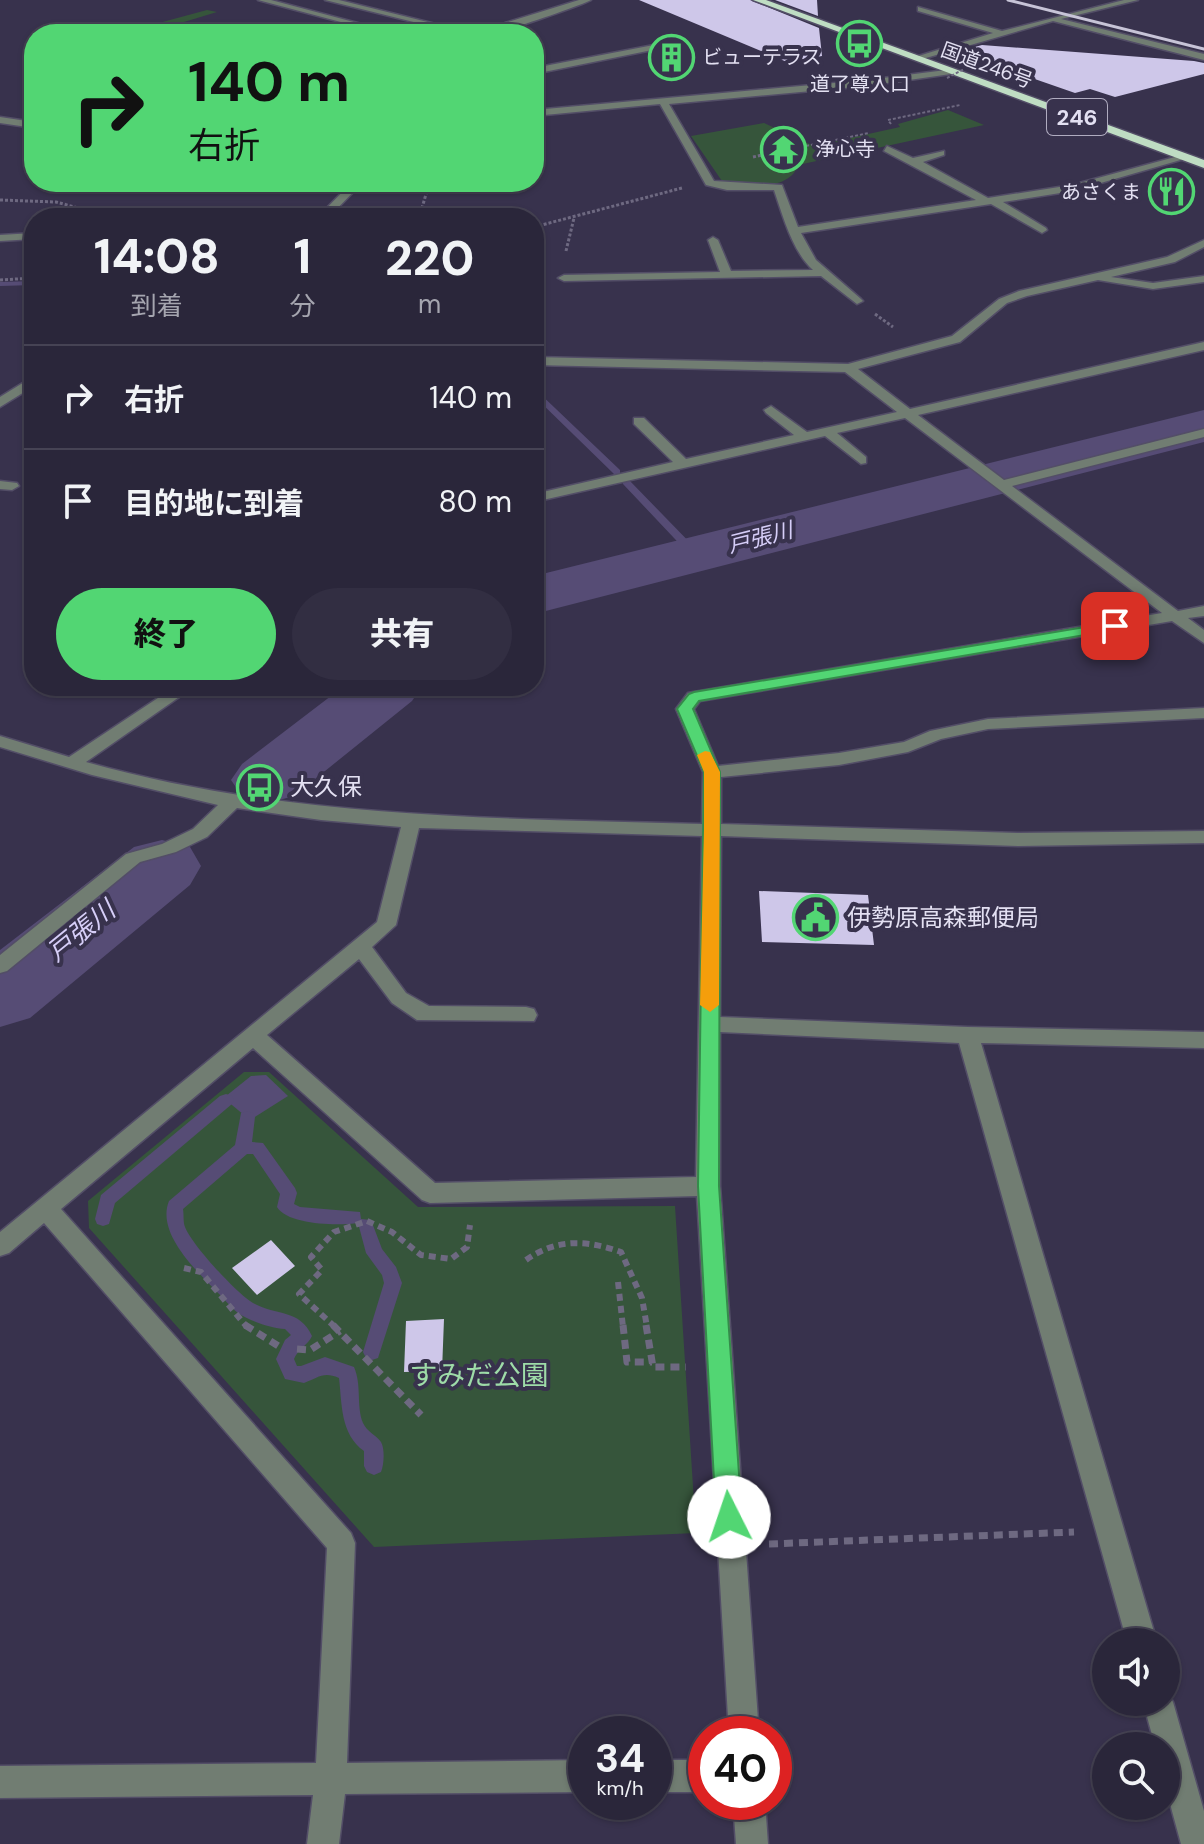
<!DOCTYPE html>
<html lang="ja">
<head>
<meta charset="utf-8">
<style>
	:root { --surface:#2a263a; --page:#322e42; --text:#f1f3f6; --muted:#a5a5af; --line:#464354; --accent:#52d673 }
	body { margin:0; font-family:"DM Sans","Noto Sans JP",sans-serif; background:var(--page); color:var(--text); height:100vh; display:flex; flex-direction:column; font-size:30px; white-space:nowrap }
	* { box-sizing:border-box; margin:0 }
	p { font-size:26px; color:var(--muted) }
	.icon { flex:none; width:44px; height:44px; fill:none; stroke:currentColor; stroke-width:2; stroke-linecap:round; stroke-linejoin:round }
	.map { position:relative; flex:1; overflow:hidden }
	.panel { position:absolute; left:24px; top:208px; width:520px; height:488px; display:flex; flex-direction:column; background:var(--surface); border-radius:32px; box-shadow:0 2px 6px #0004,0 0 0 2px var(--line) }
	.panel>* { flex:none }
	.hud { position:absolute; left:24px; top:24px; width:520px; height:168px; border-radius:32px; box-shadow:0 2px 6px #0004,0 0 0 2px var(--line); background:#52d673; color:#111; overflow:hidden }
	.controls { position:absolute; left:1092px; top:1628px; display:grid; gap:16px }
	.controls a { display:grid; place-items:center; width:88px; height:88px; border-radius:50%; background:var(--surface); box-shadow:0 2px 6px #0004,0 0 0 2px var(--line); font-size:40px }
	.speed { position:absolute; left:568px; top:1716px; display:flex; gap:16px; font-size:40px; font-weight:700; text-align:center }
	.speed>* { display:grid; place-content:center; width:104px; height:104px; border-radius:50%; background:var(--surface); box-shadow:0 2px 6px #0004,0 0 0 2px var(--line); line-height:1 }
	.speed small { font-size:20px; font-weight:400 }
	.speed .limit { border:12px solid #d22; background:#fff; color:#111 }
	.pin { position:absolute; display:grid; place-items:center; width:68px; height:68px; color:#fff; margin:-34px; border-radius:16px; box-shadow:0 4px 12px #0006 }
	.me { position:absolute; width:88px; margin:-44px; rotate:356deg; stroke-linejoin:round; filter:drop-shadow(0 0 6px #0008) }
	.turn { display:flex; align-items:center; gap:28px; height:168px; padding:0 32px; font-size:36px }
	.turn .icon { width:104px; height:104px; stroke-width:2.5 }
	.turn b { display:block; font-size:56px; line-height:68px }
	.eta { display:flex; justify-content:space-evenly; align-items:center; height:136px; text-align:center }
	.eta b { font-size:48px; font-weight:800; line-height:56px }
	.cta { display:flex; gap:16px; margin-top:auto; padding:16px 32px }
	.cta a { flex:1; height:92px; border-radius:48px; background:var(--accent); color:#111; font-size:32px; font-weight:800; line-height:92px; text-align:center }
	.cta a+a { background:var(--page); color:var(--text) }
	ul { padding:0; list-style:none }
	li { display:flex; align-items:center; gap:24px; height:104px; padding:0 32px; border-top:2px solid var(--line) }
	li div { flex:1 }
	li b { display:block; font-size:30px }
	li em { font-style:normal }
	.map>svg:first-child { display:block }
	.green { fill:#36553b }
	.water { fill:#564c75 }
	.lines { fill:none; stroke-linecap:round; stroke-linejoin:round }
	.stream { fill:#564c75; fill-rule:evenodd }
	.river { fill:#564c75; fill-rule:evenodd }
	.building { fill:#cec7e9 }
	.minor-casing { stroke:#534e67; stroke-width:3 }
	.highway-casing { stroke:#534e67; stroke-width:3 }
	.path-far3 { stroke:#6e6981; stroke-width:2; stroke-dasharray:3 2; stroke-linecap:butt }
	.path-far2 { stroke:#6e6981; stroke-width:3; stroke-dasharray:3 2; stroke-linecap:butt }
	.path-far1 { stroke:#6e6981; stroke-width:6; stroke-dasharray:7 5; stroke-linecap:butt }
	.path { stroke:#6e6981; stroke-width:7; stroke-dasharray:9 6; stroke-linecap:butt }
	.minor { fill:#717d72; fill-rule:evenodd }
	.highway { fill:#bfddc3; fill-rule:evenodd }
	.rail { stroke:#c7c4d7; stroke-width:3 }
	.path-bridge { stroke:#6e6981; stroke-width:2; stroke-dasharray:3 2; stroke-linecap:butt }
	.route { fill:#52d673; stroke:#358b4b; stroke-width:2 }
	.slow { fill:#f59e0b }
	.labels { text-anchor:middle; stroke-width:8; stroke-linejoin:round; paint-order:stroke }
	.far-poi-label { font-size:20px; fill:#e3e0f2; stroke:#38324d; text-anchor:start }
	.far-street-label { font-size:20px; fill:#e3e0f2; stroke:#38324d }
	.shield { fill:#38324d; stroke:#b0acc0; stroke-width:2 }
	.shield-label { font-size:22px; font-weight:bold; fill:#e3e0f2 }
	.far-water-label { font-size:22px; font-style:italic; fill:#d6cef8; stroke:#38324d }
	.poi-label { font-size:24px; fill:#e3e0f2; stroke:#38324d; text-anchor:start }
	.water-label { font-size:26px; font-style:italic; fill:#d6cef8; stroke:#38324d }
	.near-park-label { font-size:28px; fill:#9edca8; stroke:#38324d }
</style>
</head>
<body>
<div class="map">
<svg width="1204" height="1844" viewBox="0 0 1204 1844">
	<rect width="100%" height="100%" fill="#38324d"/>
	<path class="green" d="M207,10L217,12L184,22L230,34H118Z
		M948,110L984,125L798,165C790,191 747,187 724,184L691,136L764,123L814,146L900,127L898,124Z
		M244,1072H269L418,1207L675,1206L696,1533L374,1547L89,1228L88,1201Z"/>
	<path class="water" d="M266,1075L288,1096L250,1120L226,1100V1096L251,1076Z"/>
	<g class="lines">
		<path class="stream" d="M34,281V285L0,286V282Z
			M534,388L620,470V474H614L534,396Z
			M623,480H629L699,552V556H691L623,484Z
			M226,1094L232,1096L234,1100L232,1104L115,1203L109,1224L103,1226L97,1224L95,1219L101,1195L220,1096Z
			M247,1111L253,1113L255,1117L252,1142L263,1143L295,1188L297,1193L294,1204L300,1207L360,1212L361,1219L371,1220L382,1249L396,1267L402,1283L378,1358L372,1360L366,1358L363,1352L384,1283L382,1275L366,1253L358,1223C338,1226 288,1225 277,1207L280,1194L253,1154H247L183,1209C184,1215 183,1222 185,1227C192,1245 234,1290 250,1301C273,1317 299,1307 312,1336C308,1345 298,1349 294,1359L297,1366H301L325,1357L354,1367C362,1385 356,1406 363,1423C367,1432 376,1435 381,1442C385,1449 384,1465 381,1472L374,1475L367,1472L364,1466V1451C340,1434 342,1403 339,1378C323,1371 318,1378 304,1383L285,1379L276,1359L285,1340L291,1335L285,1329C271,1328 250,1321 238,1313C230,1307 223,1297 216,1291C196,1270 156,1233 169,1201L235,1145L241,1113Z"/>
		<path class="river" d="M1204,410V442L534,614V576Z
			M344,686H422L412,701L294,796L268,803L242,796L231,780L242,764Z
			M162,840L190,847L201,866L190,885L30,1018L0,1027V950L134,847Z"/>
	</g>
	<path class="building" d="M639,0H750L819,28L822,56L787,62Z
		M775,0H817L818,16Z
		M982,45L1194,61L1204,63V74L1115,97L1090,89L1075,93L969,56L971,48Z
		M759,891L868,895L874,945L762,942Z
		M271,1240L295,1266L257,1295L232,1268Z
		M444,1319L442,1371L404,1372L406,1321Z"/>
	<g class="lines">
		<defs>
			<path id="minor" d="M258,0H271L399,34H386Z
				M325,0H339L476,34H462Z
				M579,0H591C580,6 498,34 489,34L505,23Z
				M1124,0H1138L1061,19L1204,54V60L1053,21L919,60L912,58L993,33L918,11V7L1002,31Z
				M659,44L662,48L534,74V68Z
				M954,69L951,74L867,86L669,104L714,181L782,185L798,227L976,200L884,151L887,146L913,158L944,151V155L923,162L988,198L1072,185L1186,154L1191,157L1073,191L1003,202L1046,228L1047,230L1042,233L991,204L801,233L816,260L861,299L863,301L857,304L821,276L564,281L558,278L564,275L720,272L708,240L713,237L718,240L731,271L813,270C792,251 783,216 774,190H727L706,185L660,104L534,116V110L867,80Z
				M0,117L34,122V128L0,123Z
				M179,182H189L181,191L115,192L110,189L115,186L177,185Z
				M352,182H363L328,218H317Z
				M34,233V239L0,241V235Z
				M1204,240V247L1175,262L1111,277L1153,283L1204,276V282L1153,289L1098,280L1027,296L1007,303L960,342L858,369L910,409L1204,342V350L918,415L1004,480L1204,429V437L1012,486L1178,611L1204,606V616L1188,618L1204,630V643L1172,621L700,701L694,709L718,766L839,753L904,742L930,731L988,719L1204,708V718L988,729L941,739L908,752L839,765L721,777V824L1019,833L1204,831V843L1019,846L721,836L720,1017L968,1027L1204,1032V1048L981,1043L1157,1642H1127L959,1043L720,1032V1186L759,1734H729L697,1196L430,1203L422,1200L253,1048L61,1209L351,1533L355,1543L347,1763L586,1760V1792L345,1794L339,1844H307L313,1795L0,1798V1766L316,1763L327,1548L44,1223L9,1253L0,1256V1232L377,922L401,827L321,820L237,808L207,837L176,852L140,862L7,971L0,973V955L126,854L162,844L193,829L218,805L92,775L0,747V736L69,757L176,686H195L86,762C288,819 494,818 702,824L703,772L676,709L688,693L1162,613L905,418L837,433L866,457V463L861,464L825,436L534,502V494L673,462L634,424V418H644L686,459L794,435L766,413L764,410L771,406L807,432L897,412L845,372L534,365V357L848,364L952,336L999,299L1019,291L1167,257ZM419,828L702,836L696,1177L435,1183L267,1035L359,959L392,1003L417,1020L534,1021L537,1015L534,1009L526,1007L429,1006L406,993L372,947L396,925Z
				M34,376V386L0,407V397Z
				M0,481L17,483L19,486L12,490L0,489Z
				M1166,1690L1173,1702L1204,1811V1844H1181L1166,1789V1746H1155L1143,1702H1166Z
				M654,1760H706V1792H654Z
				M733,1802H765L768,1844H736Z"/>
			<path id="highway" d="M753,0H766L1204,160V168Z"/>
		</defs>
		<use href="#minor" class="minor-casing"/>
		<use href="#highway" class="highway-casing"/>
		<path class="path-far3" d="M891,124L888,120L960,105
			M762,155L869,133"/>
		<path class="path-far2" d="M753,157L771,153
			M0,200L56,202L101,214
			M419,218L429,184
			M534,227L682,188
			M566,251L574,218
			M0,280L34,278
			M875,314L893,327"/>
		<path class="path-far1" d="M526,1260C557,1238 587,1240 621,1252L642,1298L647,1327
			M184,1268L201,1272L247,1327
			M618,1282L623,1327
			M335,1327L299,1294L322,1270L311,1257L334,1232L367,1221L392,1232L421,1255L451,1259L467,1247L470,1225"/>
		<path class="path" d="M245,1325L280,1347
			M333,1325L421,1415
			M623,1325L627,1362H652
			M646,1325L653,1367H686
			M297,1349L310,1350L340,1331
			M769,1544L1074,1532"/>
		<use href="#minor" class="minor"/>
		<use href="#highway" class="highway"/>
		<path class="rail" d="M1008,0L1204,49"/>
		<path class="path-bridge" d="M947,78L968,67"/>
	</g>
	<path class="route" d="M1115,622L1120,623V629L699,701L693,709L720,772L719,1186L742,1517L738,1526L729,1529L720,1526L716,1517L698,1186L704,772L677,709L689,694L694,692Z"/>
	<path class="slow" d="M705,751L710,752L720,772L719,1005L710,1012L700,1005L704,830V772L697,755Z"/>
	<defs>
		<symbol id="bus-ring" viewBox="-11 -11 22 22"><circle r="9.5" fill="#38324d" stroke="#52d673" stroke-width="1.5"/><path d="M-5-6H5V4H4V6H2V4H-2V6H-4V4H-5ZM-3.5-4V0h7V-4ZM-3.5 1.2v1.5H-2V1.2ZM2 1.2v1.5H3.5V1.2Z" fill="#52d673"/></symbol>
		<symbol id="building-ring" viewBox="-11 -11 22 22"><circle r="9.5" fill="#38324d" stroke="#52d673" stroke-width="1.5"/><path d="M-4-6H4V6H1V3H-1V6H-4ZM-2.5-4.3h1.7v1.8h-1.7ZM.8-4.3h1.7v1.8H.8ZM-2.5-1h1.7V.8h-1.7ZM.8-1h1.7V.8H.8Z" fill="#52d673"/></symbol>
		<symbol id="temple-ring" viewBox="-11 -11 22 22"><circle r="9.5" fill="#38324d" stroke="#52d673" stroke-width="1.5"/><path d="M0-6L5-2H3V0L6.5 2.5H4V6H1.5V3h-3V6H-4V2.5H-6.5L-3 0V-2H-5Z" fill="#52d673"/></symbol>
		<symbol id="restaurant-ring" viewBox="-11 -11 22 22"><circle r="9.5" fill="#38324d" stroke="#52d673" stroke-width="1.5"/><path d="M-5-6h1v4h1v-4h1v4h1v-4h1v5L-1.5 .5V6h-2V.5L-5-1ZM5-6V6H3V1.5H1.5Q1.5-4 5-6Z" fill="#52d673"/></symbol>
		<symbol id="civic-ring" viewBox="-11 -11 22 22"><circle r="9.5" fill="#38324d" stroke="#52d673" stroke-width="1.5"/><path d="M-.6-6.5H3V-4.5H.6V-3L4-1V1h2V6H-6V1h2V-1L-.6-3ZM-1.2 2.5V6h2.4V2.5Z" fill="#52d673"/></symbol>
	</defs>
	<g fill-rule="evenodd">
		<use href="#bus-ring" x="834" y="18" width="51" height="51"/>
		<use href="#building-ring" x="646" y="32" width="51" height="51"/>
		<use href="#temple-ring" x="758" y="124" width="51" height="51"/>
		<use href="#restaurant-ring" x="1146" y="166" width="51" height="51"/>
		<use href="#bus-ring" x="234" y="762" width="51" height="51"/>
		<use href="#civic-ring" x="790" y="892" width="51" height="51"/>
	</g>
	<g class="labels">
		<g class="far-poi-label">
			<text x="702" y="64">ビューテラス</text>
			<text x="860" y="91" text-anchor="middle">道了尊入口</text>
			<text x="815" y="156">浄心寺</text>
			<text x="1141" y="199" text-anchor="end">あさくま</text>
		</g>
		<g class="far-street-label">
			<text transform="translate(987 65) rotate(20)" y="7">国道246号</text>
		</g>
		<rect class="shield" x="1047" y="99" width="60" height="36" rx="6"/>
		<g class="shield-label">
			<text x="1077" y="125">246</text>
		</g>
		<g class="far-water-label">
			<text transform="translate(760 537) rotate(-14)" y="8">戸張川</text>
		</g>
		<g class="poi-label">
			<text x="290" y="795">大久保</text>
			<text x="847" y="926">伊勢原高森郵便局</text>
		</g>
		<g class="water-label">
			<text transform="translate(81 931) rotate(-39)" y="9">戸張川</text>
		</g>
		<g class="near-park-label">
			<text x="479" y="1385">すみだ公園</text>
		</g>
	</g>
</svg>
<div class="controls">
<a><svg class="icon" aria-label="sound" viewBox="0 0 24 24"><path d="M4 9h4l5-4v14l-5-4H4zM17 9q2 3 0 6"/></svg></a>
<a><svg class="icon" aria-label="search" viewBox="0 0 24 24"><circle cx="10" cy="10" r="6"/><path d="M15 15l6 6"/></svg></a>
</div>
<div class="speed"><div>34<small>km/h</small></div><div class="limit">40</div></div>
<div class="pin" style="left:1115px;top:626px;background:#d93025"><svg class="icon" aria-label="arrive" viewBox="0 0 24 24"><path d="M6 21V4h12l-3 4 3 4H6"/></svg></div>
<svg class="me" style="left:729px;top:1517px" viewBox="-20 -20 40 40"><circle r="19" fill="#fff"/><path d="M0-13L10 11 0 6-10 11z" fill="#52d673"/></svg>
<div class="hud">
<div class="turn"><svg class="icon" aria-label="right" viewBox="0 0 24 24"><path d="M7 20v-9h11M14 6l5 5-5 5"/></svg><div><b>140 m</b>右折</div></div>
</div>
<section class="panel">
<div class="eta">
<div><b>14:08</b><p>到着</p></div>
<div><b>1</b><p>分</p></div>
<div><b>220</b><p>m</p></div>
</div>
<ul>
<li><svg class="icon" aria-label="right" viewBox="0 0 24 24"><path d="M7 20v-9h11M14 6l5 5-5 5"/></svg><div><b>右折</b></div><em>140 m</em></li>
<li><svg class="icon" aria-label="arrive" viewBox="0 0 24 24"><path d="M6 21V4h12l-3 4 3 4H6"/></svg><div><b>目的地に到着</b></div><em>80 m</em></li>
</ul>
<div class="cta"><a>終了</a><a>共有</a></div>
</section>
</div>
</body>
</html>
